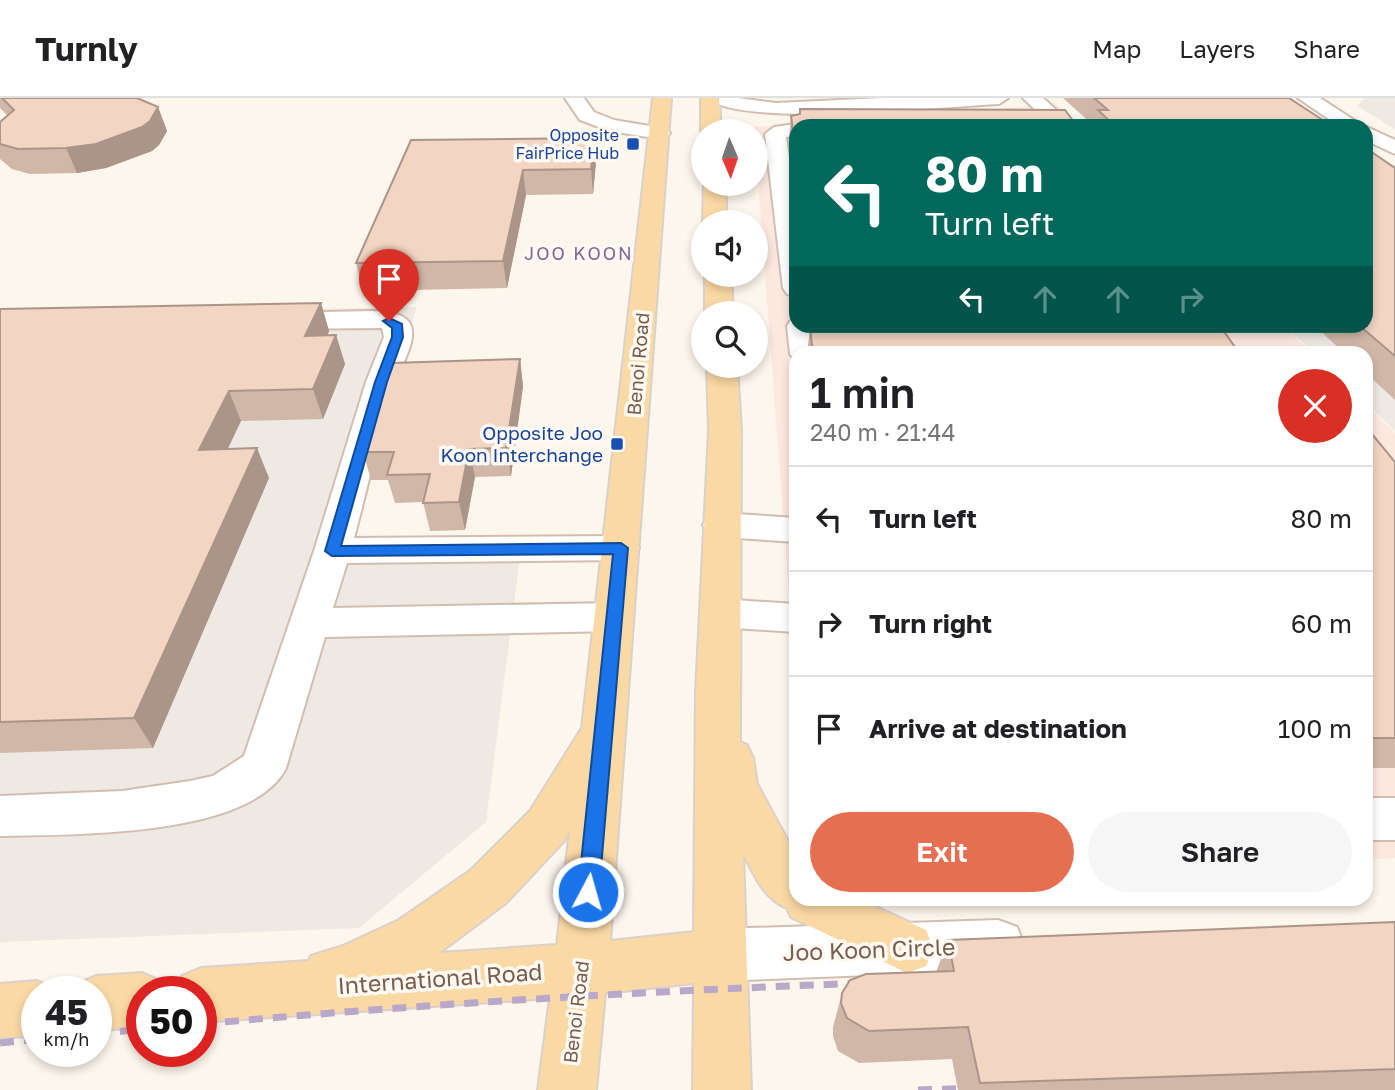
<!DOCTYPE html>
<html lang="en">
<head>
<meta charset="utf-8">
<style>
	:root { --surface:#fff; --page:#f6f6f6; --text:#202124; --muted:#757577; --line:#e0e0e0; --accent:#e76f51 }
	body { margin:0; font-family:"Golos Text",sans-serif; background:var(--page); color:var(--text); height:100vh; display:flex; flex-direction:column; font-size:26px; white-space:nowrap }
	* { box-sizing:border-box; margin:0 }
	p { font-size:23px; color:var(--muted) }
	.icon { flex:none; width:38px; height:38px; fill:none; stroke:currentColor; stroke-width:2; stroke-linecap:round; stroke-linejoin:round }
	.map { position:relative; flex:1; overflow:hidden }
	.panel { position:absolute; left:789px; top:248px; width:584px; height:560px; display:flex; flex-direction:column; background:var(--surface); border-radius:21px; box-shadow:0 4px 10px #0003 }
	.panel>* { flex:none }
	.guide { position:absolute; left:789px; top:21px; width:584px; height:214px; border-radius:21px; box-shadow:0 4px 10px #0003; background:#00695c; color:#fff; overflow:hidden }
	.needle { width:46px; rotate:178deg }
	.fabs { position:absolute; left:691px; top:21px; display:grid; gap:14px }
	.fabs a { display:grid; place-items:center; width:77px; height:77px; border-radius:50%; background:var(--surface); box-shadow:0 4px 10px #0003; font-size:35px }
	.speed { position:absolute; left:21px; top:878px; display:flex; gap:14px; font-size:35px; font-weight:700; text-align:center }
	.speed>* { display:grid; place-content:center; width:91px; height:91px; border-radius:50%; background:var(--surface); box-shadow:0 4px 10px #0003; line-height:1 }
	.speed small { font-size:18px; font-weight:400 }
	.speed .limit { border:10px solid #d22; background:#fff; color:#111 }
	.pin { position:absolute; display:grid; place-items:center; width:60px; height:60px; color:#fff; margin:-72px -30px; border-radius:50% 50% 50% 0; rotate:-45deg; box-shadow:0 0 7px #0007 }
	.pin .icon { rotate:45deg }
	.me { position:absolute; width:77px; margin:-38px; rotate:6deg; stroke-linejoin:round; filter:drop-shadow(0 0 5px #0008) }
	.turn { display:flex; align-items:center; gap:24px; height:147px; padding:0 21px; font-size:32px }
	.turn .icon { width:91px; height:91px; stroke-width:2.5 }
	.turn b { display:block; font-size:49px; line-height:60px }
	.lanes { display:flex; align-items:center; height:66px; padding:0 21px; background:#0003; justify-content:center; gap:35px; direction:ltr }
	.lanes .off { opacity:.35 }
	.round { display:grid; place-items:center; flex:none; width:74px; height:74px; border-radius:37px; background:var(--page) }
	.summary { display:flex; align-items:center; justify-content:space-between; height:119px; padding:0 21px }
	h1 { font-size:42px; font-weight:600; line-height:52px }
	.primary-button { display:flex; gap:14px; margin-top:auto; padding:14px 21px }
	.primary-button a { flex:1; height:80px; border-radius:42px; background:var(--accent); color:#fff; font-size:28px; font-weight:600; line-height:80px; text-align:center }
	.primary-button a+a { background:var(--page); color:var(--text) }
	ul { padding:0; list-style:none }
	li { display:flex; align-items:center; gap:21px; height:105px; padding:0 21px; border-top:2px solid var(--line) }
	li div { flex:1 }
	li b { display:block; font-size:26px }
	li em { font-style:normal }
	header { display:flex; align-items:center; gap:42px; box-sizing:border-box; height:98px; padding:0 35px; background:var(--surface); border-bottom:2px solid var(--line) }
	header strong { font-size:33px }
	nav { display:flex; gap:38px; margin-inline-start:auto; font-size:24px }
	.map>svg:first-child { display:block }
	.commercial { fill:#fde8e0 }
	.industrial { fill:#efe9e4 }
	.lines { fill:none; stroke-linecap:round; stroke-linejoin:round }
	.minor-casing { stroke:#d1beb0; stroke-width:4 }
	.major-casing { stroke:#dad1cd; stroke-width:4 }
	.minor { fill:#fff; fill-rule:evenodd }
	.major { fill:#fbd9a5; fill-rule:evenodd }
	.rail { stroke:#b9a8c9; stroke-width:7; stroke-dasharray:14 10; stroke-linecap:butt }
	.wall { fill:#d1b7a8 }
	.shaded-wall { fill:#aa9588 }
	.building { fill:#f3d5c3; stroke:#aa9588; stroke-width:2 }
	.route { fill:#1a73e8; stroke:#114b97; stroke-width:2 }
	.transit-dot { fill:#1a4fb4; stroke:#fffaf3; stroke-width:2.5 }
	.labels { text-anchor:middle; stroke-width:7; stroke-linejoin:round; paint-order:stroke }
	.far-transit-label { font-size:16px; fill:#164399; stroke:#fffaf3; text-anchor:end }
	.far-neighbourhood-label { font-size:18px; letter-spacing:2px; fill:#846695; stroke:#fffaf3 }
	.street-label { font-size:19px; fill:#7a5c4d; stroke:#fffaf3 }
	.transit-label { font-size:19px; fill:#164399; stroke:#fffaf3; text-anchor:end }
	.near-street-label { font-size:23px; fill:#7a5c4d; stroke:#fffaf3 }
</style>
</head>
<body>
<header>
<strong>Turnly</strong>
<nav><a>Map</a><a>Layers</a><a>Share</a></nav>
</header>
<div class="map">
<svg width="1395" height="992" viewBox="0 0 1395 992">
	<rect width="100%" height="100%" fill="#fdf6ec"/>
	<path class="commercial" d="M1055,5L1078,28H796V228H1283L1312,255L796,256V589L754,29L916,20Z
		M1367,308L1395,335V760L1367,762Z"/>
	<path class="industrial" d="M1365,0H1395V31L1357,8Z
		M1395,70V333L1367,306V256L1314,255L1285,228H1367Z
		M417,209L339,448L522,443L486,724L359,830L0,844V217Z"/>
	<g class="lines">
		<defs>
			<path id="minor" d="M565,0H584L594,14L614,22L667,31L670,35L667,39L660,41L610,33L580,22Z
				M710,0H738L776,5L882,0H1008L999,6C953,8 733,30 710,0Z
				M1023,0H1043L1074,28H1052Z
				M1298,0H1320L1363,28H1339Z
				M796,26L803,28H796V38L786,39L796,107V198L787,196L783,190L765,36L774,29Z
				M1367,29L1395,42V56L1367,43Z
				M373,213C385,214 406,214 411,228C416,242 404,262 400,274C380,328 369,385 354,440L621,438L634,441L639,450L634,459L621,462L347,465L333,510L613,505L627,509L633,519L627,529L613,533L325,539L286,670C251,740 70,736 0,738V698L122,693L190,683L213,678L244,658L314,453L366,284L384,239L382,230L275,231L265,229L261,223L265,217L275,215Z
				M796,221V228H815L819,256H796V263L790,256L787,228L791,222Z
				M721,415L796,420V444L721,439L708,435L703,427L708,419Z
				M720,501L796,506V534L720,529L706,525L700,515L706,505Z
				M1367,700H1395V742H1367Z
				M998,822L1017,829L1024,847L1017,865L998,872L720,883L701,875L694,857L701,839L720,831Z"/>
			<path id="major" d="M653,0H671L610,843L694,834L696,594L709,332L707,268H737L741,332L740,644L747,647L753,660L757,686L796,758V802H861L926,832L933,850L926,868L907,875L791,819L787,810C763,800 754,776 743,755L751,992H693L694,885L605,895L596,992H538L550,900L201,924V894H175L182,878L201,870L309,863L311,858L343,848L399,822L470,773L530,713L582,630ZM570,731L557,847L439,855L506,805L564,743Z
				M701,0H719L721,33H704V37L701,33Z
				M704,85L725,86L727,124H703Z
				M705,177H731L733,215H705Z
				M142,875L161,883L166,894H142V929L96,932V894H73L77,886L96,878Z
				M37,883L56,891L58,894H37V937L0,940V886Z"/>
		</defs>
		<use href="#minor" class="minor-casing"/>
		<use href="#major" class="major-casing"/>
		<use href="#minor" class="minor"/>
		<use href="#major" class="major"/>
		<path class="rail" d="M201,926C423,906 645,893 868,885
			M96,936L142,931
			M0,945L37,941
			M918,992L979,990"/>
	</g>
	<path class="wall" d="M0,0H139L158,9L167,33L159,47L152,53L106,70L77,75L30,76L12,71L0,61V24L8,18L0,10Z
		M1063,0H1289L1332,28H1094Z
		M791,18L796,28V91L789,41Z
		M594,40L596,64L593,96L526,97L507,190L363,193L356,165L411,42Z
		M1395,70V302L1367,276V256H1345L1315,228H1367Z
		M321,205L329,233L327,238L336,237L345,266L323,321L241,323L227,351L269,380L153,650L0,655V211Z
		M817,228H1220L1240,256H807L810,230H817Z
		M520,261L523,288L511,378L475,379L465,432L430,433L423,404L395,405L388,382H371L363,354Z
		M1367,330L1395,364V670H1367Z
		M1395,824V992H958L952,961L859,965L838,953L833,938V929L842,895L936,874L948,842Z"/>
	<path class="shaded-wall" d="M158,9L167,33L159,47L152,53L106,70L77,75L66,50Z
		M594,40L596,64L593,96L591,71Z
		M523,72L526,97L507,190L503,163Z
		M321,205L329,233L315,267L305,238Z
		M336,237L345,266L323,321L313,291Z
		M520,261L523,288L511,378L506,350Z
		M229,293L241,323L213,382L199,352Z
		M257,350L269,380L153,650L134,620Z
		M469,351L475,379L465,432L459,404Z"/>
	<path class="building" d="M2,0H137L158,9L150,23L142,29L96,46L66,50L18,51L0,46V24L14,12Z
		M1094,0H1289L1332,28H1115L1098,12H1108Z
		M800,11L1065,12L1077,28H796V54L791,18L800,16Z
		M594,40L591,71L523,72L503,163L356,165L411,42Z
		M1367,51L1395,70V258L1360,228H1367Z
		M321,205L305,238L336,237L313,291L229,293L199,352L257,350L134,620L0,624V211Z
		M824,228H1220L1240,256H813L810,230H822Z
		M520,261L506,350L469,351L459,404L423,405L430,376L387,377L394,354H363L391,265Z
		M1367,330L1395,364V640H1367Z
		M1395,824V971L980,985L968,929L869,933L847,920L841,905L842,895L850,882L866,876L954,873L948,842Z"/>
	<path class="route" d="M389,220L402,226L403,239L387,284L341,448L621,445L628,450L599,794L596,801L588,804L581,801L578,794L613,456L332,458L325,453L375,284L392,239V230L383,223Z"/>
	<g class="transit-dot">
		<rect x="626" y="39" width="14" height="14" rx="3.5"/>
		<rect x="610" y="339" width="14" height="14" rx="3.5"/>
	</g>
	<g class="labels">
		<g class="far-transit-label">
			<text x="619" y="43">Opposite<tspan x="619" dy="18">FairPrice Hub</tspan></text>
		</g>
		<g class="far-neighbourhood-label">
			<text x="579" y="162">JOO KOON</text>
		</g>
		<g class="street-label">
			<text transform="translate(638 266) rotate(-85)" y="7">Benoi Road</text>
			<text transform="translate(576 914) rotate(-83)" y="7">Benoi Road</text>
		</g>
		<g class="transit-label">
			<text x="603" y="342">Opposite Joo<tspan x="603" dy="22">Koon Interchange</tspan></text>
		</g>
		<g class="near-street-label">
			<text transform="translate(869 852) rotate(-2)" y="8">Joo Koon Circle</text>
			<text transform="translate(440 881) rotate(-4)" y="8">International Road</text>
		</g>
	</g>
</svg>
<div class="fabs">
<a><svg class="needle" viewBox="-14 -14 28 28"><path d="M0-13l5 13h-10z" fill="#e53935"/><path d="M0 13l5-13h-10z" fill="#757577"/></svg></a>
<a><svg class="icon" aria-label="sound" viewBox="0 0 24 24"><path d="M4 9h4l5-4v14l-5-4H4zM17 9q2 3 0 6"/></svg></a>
<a><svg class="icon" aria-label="search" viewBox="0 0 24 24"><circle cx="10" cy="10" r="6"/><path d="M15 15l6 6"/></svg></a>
</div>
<div class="speed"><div>45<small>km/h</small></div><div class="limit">50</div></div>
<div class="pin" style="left:389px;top:223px;background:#d93025"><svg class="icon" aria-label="arrive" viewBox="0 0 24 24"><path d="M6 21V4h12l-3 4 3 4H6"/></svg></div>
<svg class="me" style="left:588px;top:794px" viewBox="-20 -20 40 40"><circle r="17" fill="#1a73e8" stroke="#fff" stroke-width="3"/><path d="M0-11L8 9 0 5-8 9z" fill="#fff"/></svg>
<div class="guide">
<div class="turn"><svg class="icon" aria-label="left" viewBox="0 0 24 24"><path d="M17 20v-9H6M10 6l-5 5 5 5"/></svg><div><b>80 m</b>Turn left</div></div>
<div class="lanes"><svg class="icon" aria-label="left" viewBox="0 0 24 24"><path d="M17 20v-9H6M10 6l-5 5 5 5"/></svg><svg class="icon off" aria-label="ahead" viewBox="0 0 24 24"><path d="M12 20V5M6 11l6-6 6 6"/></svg><svg class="icon off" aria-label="ahead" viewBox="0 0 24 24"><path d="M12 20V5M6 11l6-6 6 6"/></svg><svg class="icon off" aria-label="right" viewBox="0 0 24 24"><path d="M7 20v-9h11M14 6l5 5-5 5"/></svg></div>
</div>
<section class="panel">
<div class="summary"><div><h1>1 min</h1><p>240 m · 21:44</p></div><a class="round" style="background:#d93025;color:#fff"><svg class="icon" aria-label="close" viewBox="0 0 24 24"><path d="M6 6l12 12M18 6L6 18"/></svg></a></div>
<ul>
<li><svg class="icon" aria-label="left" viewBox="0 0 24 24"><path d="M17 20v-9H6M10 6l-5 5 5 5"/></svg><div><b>Turn left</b></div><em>80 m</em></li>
<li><svg class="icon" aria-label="right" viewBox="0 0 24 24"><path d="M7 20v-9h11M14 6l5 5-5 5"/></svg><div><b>Turn right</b></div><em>60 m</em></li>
<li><svg class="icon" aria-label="arrive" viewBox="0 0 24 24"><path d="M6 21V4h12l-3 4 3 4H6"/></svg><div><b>Arrive at destination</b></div><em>100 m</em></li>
</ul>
<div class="primary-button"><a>Exit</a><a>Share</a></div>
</section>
</div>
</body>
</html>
